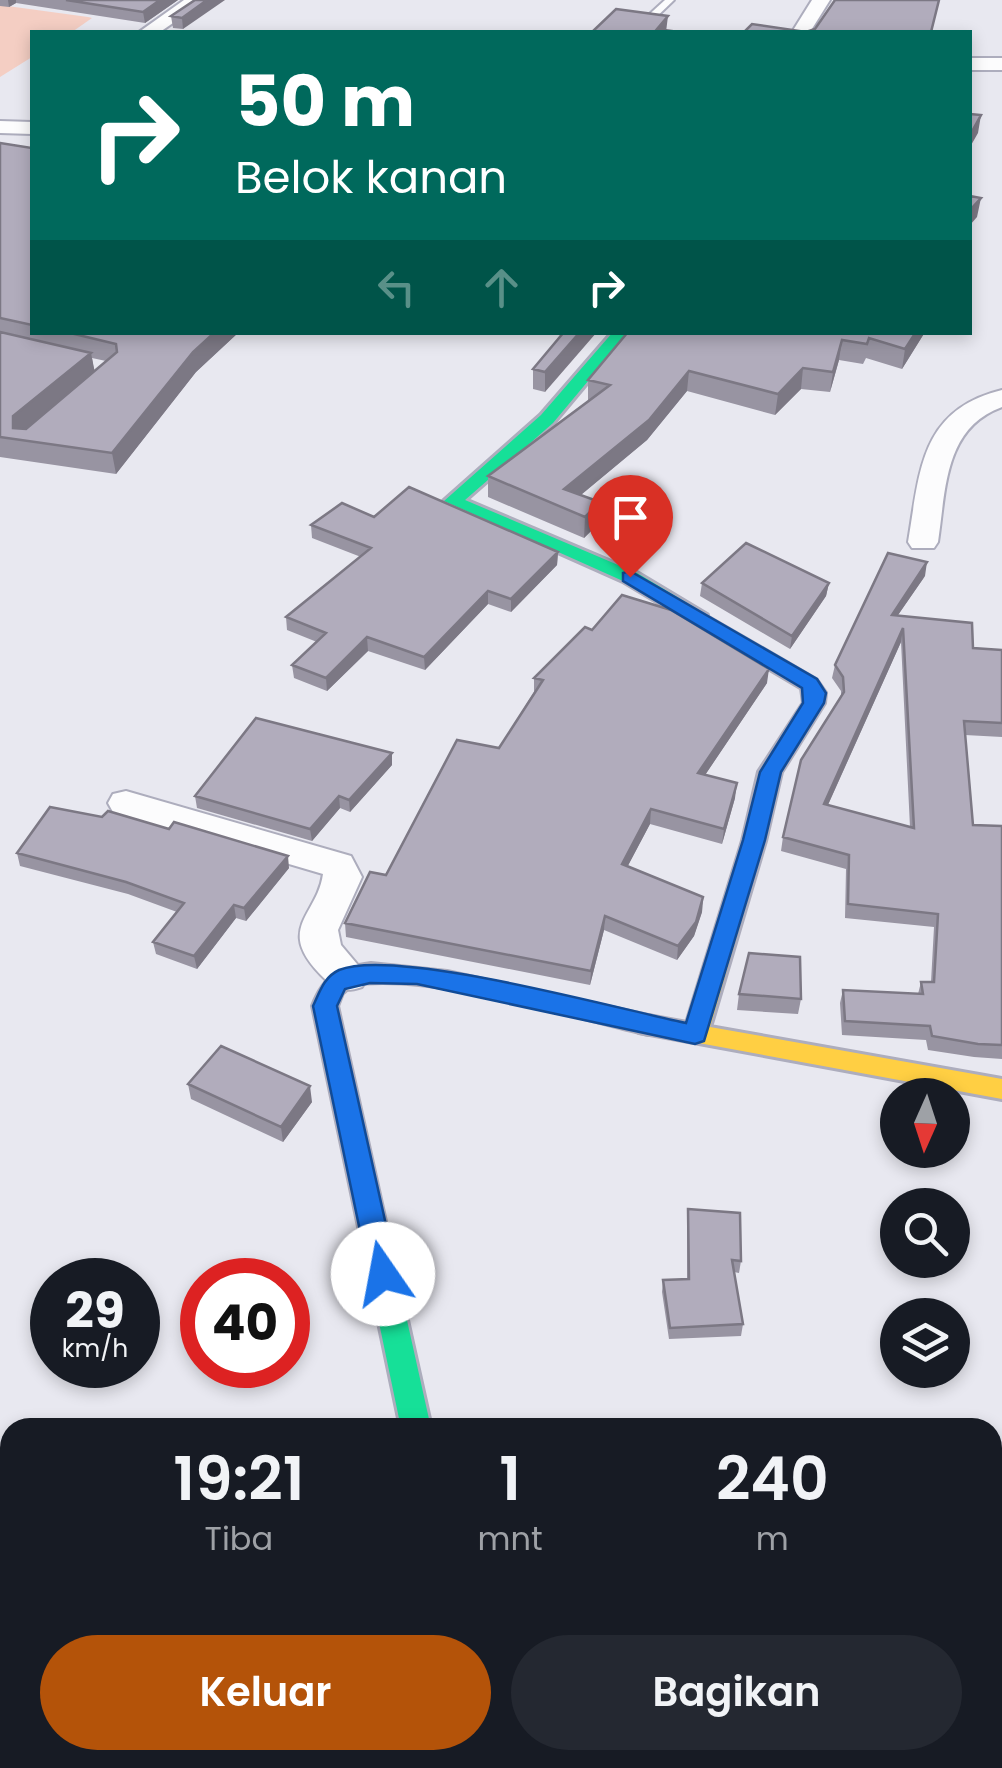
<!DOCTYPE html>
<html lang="id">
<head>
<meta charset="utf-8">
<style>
	:root { --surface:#171b24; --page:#242831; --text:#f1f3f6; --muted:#9ea1a6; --accent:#b45309 }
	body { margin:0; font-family:Poppins,sans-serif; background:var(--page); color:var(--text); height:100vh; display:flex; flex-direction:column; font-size:38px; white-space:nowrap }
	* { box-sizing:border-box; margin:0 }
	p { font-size:32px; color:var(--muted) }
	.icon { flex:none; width:55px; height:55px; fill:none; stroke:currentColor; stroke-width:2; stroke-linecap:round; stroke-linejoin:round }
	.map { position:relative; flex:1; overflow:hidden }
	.side { position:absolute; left:0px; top:1418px; width:1002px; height:352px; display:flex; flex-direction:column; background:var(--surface); border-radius:30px 30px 0 0; box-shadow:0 5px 15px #0003 }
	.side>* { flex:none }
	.top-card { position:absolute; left:30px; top:30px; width:942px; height:305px; border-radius:0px; box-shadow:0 5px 15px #0003; background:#00695c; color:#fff; overflow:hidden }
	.needle { width:65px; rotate:183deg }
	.controls { position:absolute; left:880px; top:1078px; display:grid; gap:20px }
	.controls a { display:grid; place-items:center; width:90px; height:90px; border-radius:50%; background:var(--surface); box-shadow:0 5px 15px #0003; font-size:50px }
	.speed { position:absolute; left:30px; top:1258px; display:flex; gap:20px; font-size:50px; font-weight:700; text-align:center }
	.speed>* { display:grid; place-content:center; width:130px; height:130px; border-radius:50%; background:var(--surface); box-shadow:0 5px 15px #0003; line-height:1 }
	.speed small { font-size:25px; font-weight:400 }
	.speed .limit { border:15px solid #d22; background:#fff; color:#111 }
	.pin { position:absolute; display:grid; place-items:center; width:85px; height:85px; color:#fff; margin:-102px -42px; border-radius:50% 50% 50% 0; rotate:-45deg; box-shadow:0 0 10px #0007 }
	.pin .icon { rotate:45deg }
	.me { position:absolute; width:110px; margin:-55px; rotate:348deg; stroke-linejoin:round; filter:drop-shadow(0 0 8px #0008) }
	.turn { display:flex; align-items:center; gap:35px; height:210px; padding:0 40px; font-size:45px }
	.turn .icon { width:130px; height:130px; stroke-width:2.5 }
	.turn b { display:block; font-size:70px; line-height:85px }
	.lanes { display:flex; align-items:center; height:95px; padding:0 40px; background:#0003; justify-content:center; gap:50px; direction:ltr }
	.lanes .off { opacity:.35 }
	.eta { display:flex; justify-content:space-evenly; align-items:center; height:170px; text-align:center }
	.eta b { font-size:60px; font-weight:600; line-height:70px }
	.action { display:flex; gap:20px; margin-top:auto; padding:20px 40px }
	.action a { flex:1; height:115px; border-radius:60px; background:var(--accent); color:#fff; font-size:40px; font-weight:600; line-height:115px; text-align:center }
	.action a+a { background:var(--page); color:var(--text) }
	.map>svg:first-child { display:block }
	.green { fill:#f4cec3 }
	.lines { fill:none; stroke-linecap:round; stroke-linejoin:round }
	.lane-casing { stroke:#adadbd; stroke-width:4 }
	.street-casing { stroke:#adadbd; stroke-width:4 }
	.fast-casing { stroke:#adadbd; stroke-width:6 }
	.slow-casing { stroke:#adadbd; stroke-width:6 }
	.lane { fill:#fcfcfd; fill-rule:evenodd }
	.street { fill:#fcfcfd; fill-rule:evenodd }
	.fast { fill:#16e098; fill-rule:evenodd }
	.slow { fill:#ffcf43; fill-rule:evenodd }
	.wall { fill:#9894a2; fill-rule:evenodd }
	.shaded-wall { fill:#7c7884 }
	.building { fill:#b1acbc; stroke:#7c7884; stroke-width:2.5; fill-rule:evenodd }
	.route { fill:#1a73e8; stroke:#114b97; stroke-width:2.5 }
</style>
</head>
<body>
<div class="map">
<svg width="1002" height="1768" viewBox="0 0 1002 1768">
	<rect width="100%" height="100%" fill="#e8e8f0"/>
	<path class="green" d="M0,5L88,17L92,18L72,32H32V57L0,77Z"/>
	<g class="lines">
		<defs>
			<path id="lane" d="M665,0H674L648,25H642V21Z"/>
			<path id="street" d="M184,0H206L160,32H139Z
				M812,0H830L810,32H792Z
				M970,58H1002V70H970Z
				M0,121L32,122V134L0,133Z
				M1002,390V407C944,428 946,489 938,542L934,548H912L908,542C920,471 920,410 1002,390Z
				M126,791L351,856L362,877L338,930L341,945L368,977L362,987C347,992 338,991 326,980C272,929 317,917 323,874L113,812L108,803L113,794Z
				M451,1760H507L509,1768H453Z"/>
			<path id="fast" d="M613,332H629L553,423L465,500L637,573L707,615V623H693L623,581L444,501L541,415Z
				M371,964L447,972L648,1016L657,1018L660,1025L657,1032L648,1034C566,1015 433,972 352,984L342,993L337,1006L431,1428H401L313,1006C325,975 339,968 371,964Z"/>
			<path id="slow" d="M700,613L816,680L825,693L824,703L781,772L765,841L710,1027L1002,1079V1099L639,1032L636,1025L639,1018L648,1016L687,1023L743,841L759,772L804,703L802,688L693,623V615Z"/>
		</defs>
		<use href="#lane" class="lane-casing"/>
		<use href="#street" class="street-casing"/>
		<use href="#fast" class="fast-casing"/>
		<use href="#slow" class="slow-casing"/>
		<use href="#lane" class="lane"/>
		<use href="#street" class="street"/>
		<use href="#fast" class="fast"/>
		<use href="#slow" class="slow"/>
	</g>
	<path class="wall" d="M0,0H178L145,23L16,3L9,7L0,6Z
		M195,0L183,29L173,28L171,16Z
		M0,143L32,148V332H239L196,372L116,474L0,457ZM92,358L106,361L94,371Z
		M564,332L545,392L533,389V369Z
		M628,332H925L902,369L866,358L863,364L839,360L830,392L801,389L775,415L687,391L647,440L581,495L600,502L599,523L584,538L488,497V476L588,401V380Z
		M374,517L558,552L557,565L511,612L488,604L425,670L368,651L327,691L294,678L292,665L317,642L287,630L286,617L361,557L312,538L311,525Z
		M925,576L898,615L973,648L1002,650V737L965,735L973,825L1002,826V1059L974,1057L928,1050L926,1040L842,1035L840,1003L843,990L918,994L921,982H931L934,927L845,918L846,869L781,851L783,837L841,695V691L832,678L835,665ZM901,642L910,827L828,805Z
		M702,583H829L826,596L790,649L700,596Z
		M534,678L767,683L705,775L735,798L722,844L650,824L627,867L703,897L702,912L694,936L677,960L604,930L590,985L346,937L345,923L499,748L534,692Z
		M392,765L350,812L340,808L312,841L197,808L195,796Z
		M169,829L289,868L246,921L236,918L197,969L156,954L153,942L177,912L128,894L20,866L17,853Z
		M739,994L801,999L798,1014L737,1010Z
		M188,1084L312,1102L283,1142L191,1099Z
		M688,1209L741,1261L739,1273L734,1272L743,1324L741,1336L669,1339L662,1292L663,1280L687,1279V1221Z"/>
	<path class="shaded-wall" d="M8,0H16V3L9,7Z
		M160,0H178L145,23L143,12Z
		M207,0H225L183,29L182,18Z
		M668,16L666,32L657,29Z
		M981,115L978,133L970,147V135Z
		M981,198L977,217L970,225V210Z
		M215,332H239L196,372L116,474L112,453L193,352Z
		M580,332H597L545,392V372Z
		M916,332H925L902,369L905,349Z
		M842,340L839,360L830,392L833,372Z
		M91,353L95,373L18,437L13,428V416Z
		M803,368L801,389L775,415L778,394Z
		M689,371L687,391L647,440L565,508L564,489Z
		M600,502L599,523L584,538L585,517Z
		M558,552L557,565L511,612V599Z
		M927,562L925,576L889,628L892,615Z
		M829,583L826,596L790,649L792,636Z
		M488,591V604L425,670L424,657Z
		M903,628L901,642L822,818L824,804Z
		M367,637L368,651L327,691L326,678Z
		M769,669L767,683L697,787L698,773Z
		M392,753V765L350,812L349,800Z
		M737,783L735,798L722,844L724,829Z
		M339,796L340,808L312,841L310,829Z
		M651,809L650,824L621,879L622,864Z
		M288,856L289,868L246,921L244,908Z
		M703,897L702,912L694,936L677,960L678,946Z
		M234,905L236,918L197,969L194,956Z
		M605,916L604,930L590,985L591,971Z
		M310,1086L312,1102L283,1142L281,1127Z"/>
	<path class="building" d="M66,0H160L143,12Z
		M195,0H207L182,18L171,16Z
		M835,0H939L931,32H744L752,24L806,32L815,29Z
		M616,9L668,16L657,29L679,32H592Z
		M970,114L981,115L970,135Z
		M0,143L32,148V325L0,318Z
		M970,196L981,198L970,210Z
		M0,332L91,353L13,416V428L26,429L117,352L116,344L66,332H215L193,352L112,453L0,437Z
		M564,332H580L545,372L533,369Z
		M628,332H916L905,349L869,338L867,344L842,340L833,372L803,368L778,394L689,371L649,420L564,489L600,502L585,517L488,476L610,385L588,380Z
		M409,487L558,552L511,599L488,591L424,657L367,637L326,678L292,665L326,633L286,617L371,548L311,525L342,503L374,517Z
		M746,543L829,583L792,636L702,583Z
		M888,553L927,562L892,615L972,623L973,648L1002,650V723L964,721L973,825L1002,826V1045L978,1044L932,1036L930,1026L845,1021L843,990L923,994L921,982H934L938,914L848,904L849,855L783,837L801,760L844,692L843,677L835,665ZM903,628L914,828L824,804Z
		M622,595L671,610L769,669L698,773L737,783L724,829L651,809L622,864L703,897L696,922L678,946L605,916L591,971L345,923L370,872L386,875L457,740L499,748L543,680L534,678L585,627L592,630Z
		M256,718L392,753L349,800L339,796L310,829L195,796Z
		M50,807L102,817L108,811L169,829L174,822L288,856L244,908L234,905L194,956L153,942L184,903L126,882L17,853Z
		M749,953L800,957L801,999L739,994Z
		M221,1046L310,1086L281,1127L188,1084Z
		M688,1209L740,1213L741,1261L732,1260L743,1324L670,1328L663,1280L689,1279Z"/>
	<path class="route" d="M630,571L817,679L826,693L824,703L781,772L765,840L704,1041L695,1044L417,984L370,983L345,989L337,1006L397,1274L393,1283L383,1286L373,1283L369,1274L313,1006C320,991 324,977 339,970C395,947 618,1009 686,1023L743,840L760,772L803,703L802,688L623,581V573Z"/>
</svg>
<div class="controls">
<a><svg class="needle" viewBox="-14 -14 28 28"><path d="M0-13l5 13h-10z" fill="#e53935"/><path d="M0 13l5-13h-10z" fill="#9ea1a6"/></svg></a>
<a><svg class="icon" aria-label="search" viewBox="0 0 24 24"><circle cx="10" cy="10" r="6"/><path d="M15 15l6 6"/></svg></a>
<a><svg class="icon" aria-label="layers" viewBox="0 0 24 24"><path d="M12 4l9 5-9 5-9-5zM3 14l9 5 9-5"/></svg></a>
</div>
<div class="speed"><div>29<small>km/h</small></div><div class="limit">40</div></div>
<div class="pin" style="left:630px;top:577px;background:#d93025"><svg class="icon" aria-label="arrive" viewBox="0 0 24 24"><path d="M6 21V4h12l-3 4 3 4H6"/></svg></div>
<svg class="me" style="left:383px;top:1274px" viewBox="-20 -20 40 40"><circle r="19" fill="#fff"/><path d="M0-13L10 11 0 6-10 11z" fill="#1a73e8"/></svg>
<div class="top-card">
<div class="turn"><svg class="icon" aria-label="right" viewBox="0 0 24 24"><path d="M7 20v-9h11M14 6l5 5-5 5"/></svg><div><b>50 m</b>Belok kanan</div></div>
<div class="lanes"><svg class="icon off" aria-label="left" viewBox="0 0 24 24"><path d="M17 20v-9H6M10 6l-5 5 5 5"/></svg><svg class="icon off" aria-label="ahead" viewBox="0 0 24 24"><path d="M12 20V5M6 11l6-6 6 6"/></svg><svg class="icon" aria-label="right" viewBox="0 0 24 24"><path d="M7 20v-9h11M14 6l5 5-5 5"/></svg></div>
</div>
<section class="side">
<div class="eta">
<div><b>19:21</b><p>Tiba</p></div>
<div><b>1</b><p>mnt</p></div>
<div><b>240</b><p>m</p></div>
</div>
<div class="action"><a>Keluar</a><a>Bagikan</a></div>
</section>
</div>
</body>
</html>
